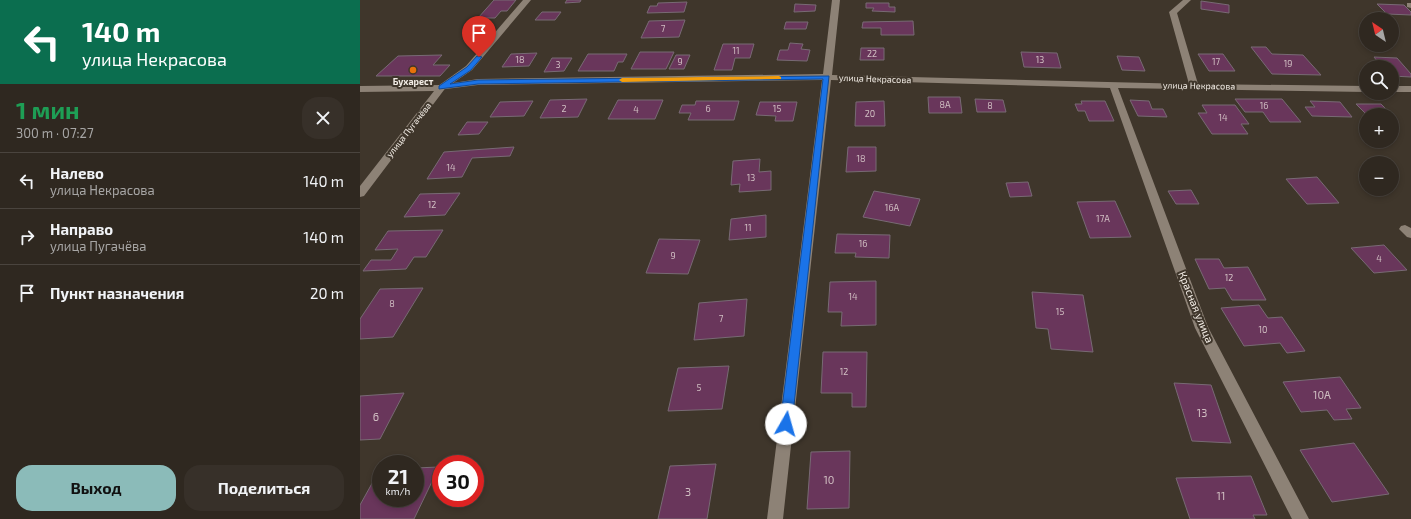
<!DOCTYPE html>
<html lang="ru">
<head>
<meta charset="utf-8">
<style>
	:root { --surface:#2f2820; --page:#373029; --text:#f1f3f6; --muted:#a7a6a5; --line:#4a443e; --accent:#8bbbb9 }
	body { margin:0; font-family:"Exo 2",sans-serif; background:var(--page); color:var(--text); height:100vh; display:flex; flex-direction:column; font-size:15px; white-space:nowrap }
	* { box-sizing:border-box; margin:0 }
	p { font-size:13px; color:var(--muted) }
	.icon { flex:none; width:22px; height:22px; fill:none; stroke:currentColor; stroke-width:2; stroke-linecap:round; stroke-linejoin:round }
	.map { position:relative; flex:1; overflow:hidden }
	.details { display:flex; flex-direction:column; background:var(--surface); width:360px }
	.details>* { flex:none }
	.hud { background:#0b6e4f; color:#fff; overflow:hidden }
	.needle { width:26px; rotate:325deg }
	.tools { position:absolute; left:999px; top:12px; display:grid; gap:8px }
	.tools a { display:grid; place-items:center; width:40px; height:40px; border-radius:50%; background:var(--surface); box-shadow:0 2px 6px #0003,0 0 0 1px var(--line); font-size:20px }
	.speed { position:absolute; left:12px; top:455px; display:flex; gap:8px; font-size:20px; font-weight:700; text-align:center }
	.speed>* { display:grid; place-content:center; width:52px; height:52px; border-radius:50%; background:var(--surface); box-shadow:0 2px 6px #0003,0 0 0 1px var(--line); line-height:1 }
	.speed small { font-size:10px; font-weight:400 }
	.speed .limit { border:6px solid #d22; background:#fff; color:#111 }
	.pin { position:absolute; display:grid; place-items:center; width:34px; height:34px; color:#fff; margin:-41px -17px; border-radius:50% 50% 50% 0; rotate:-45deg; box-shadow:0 0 4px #0007 }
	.pin .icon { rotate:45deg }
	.me { position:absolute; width:44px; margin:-22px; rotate:7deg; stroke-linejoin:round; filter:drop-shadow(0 0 3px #0008) }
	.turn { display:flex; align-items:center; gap:14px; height:84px; padding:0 16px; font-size:18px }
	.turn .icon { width:52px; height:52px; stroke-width:2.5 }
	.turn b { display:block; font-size:28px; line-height:34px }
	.round { display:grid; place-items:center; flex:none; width:42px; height:42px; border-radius:16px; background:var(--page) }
	.head { display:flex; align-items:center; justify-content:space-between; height:68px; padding:0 16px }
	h1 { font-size:24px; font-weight:700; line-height:30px; color:#1e9e55 }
	.action { display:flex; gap:8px; margin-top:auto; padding:8px 16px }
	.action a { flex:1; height:46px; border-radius:16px; background:var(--accent); color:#111; font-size:16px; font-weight:700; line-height:46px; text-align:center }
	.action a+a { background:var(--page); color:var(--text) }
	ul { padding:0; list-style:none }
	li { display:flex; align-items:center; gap:12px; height:56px; padding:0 16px; border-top:1px solid var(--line) }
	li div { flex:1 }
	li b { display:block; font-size:15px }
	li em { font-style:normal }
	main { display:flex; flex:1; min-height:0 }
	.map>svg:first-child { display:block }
	.building { fill:#69365b; stroke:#786a74 }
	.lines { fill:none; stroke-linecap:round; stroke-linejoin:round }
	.service { fill:#8d8276; fill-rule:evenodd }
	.minor { fill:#8d8276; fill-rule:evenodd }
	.tertiary { fill:#8d8276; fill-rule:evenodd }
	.route { fill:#1a73e8; stroke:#114b97 }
	.slow { fill:#f59e0b }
	.food-dot { fill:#e8710a; stroke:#3f362b; stroke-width:1.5 }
	.labels { text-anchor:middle; stroke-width:4; stroke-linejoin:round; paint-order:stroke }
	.number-label { font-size:9px; fill:#d0bec2 }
	.far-street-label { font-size:9px; fill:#f2ece5; stroke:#3f362b }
	.far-poi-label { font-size:9px; font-weight:bold; fill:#f2ece5; stroke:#3f362b }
	.street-label { font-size:11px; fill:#f2ece5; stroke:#3f362b }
	.near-number-label { font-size:11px; fill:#d0bec2 }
</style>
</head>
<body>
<main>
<section class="details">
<div class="hud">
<div class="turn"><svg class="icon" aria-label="left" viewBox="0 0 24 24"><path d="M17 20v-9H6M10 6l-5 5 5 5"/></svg><div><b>140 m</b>улица Некрасова</div></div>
</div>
<div class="head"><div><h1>1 мин</h1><p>300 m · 07:27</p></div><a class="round"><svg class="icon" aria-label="close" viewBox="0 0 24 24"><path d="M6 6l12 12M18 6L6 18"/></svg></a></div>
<ul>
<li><svg class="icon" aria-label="left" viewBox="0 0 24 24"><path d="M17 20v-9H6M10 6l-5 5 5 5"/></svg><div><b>Налево</b><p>улица Некрасова</p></div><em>140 m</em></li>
<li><svg class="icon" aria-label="right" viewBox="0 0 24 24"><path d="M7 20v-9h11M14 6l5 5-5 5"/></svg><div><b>Направо</b><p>улица Пугачёва</p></div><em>140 m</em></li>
<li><svg class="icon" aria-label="arrive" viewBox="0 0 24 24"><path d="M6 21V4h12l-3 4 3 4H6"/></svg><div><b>Пункт назначения</b></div><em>20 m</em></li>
</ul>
<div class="action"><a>Выход</a><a>Поделиться</a></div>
</section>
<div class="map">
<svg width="1051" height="519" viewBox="0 0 1051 519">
	<rect width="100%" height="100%" fill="#3f362b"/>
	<path class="building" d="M134,0H156L147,11H141L135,18H118Z
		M207,0H221L220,2L205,3Z
		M841,1L869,5V13L841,9Z
		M327,2L324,12L287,13L290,6H297L298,3Z
		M506,3H529V7H535V12L512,11L514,8H506Z
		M435,4L456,5L455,11L434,12Z
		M1017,4L1044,5L1051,12V15L1027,14Z
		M182,12H201L195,20H175Z
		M325,20L319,37L281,38L289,21Z
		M553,21L554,35H521V28H502L503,22Z
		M426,22H448L446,29H424Z
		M430,43L443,44L441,49L450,50L447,61L417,60L420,50H428Z
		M363,44H394L390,58H375L372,70H354Z
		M891,47H906L912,54L943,55L961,75L912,74Z
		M501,48H524V60H500Z
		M280,52H314L306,69H271Z
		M661,52L697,53L701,68L664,67Z
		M177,53L169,66L142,67L151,54Z
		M228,54H267L263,62H258L254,71H218Z
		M838,54H863L875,71H849Z
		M82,55L73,65H90L80,76H16L38,56Z
		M316,55H330L324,69H309Z
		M757,56L779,57L785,71L762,70Z
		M1014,57L1037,58L1051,74V77L1032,76V67H1022Z
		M192,58H212L204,71L184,72Z
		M568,97H600L602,113H569Z
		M227,99L218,117L180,118L190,100Z
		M615,99L643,100L646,112H617Z
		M875,99H922L941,122H910L903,112H885Z
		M258,100H303L295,119H248Z
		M770,100L789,101L792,109H803L807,117L778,116Z
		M173,101L164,116L130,117L140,102Z
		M336,101H379L374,120H328L331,113H319L322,105H335Z
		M524,101L525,126H495L496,102Z
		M721,101H745L754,121H729L725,111H718L715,104H722Z
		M950,101L980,102L992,117L952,116L945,107H955Z
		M400,102H437L433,121H415L416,116L396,115Z
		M996,104H1021L1032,115H1007Z
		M842,105H875L889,124H881L888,134H852L838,113H847Z
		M107,122H128L119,134L98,135Z
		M154,147L150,156L112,158L102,177L67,179L84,152Z
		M488,147H516V171L486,172Z
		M400,159L399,172L411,171V190L379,192L380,184L371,185L373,161Z
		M957,177L979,203L947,204L926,179Z
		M668,182L672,196L650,197L646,183Z
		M831,190L839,204H816L808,191Z
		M514,191L560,199L550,226L503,217Z
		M100,193L85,215L44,217L60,194Z
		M755,201L771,237L730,238L717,202Z
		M406,215V237L369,240L371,219Z
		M83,230L66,257H54L46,269L3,271L11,260H31L38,249L15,250L28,231Z
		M477,234L530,235L529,258L495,257L496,253H475Z
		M299,239L340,240L328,274L286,273Z
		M1024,245L1047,270L1014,273L991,248Z
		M835,259H859L864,268L888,267L906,300H872L865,288L849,289Z
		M516,281V325L481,326L482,312H468L470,282Z
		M63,288L33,337L0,339V319L20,289Z
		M672,292L723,295L733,352L691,349L688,329L676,328Z
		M387,299L384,336L334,340L339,303Z
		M899,305L908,318L922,317L945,351L927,353L920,343L884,346L861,308Z
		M463,352H507L506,407H492V393H461Z
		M369,366L362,409L308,411L318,368Z
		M980,377L1001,408L986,409L992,419L974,420L967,410L941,412L923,382Z
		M814,383L851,385L871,443L832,441Z
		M44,393L20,439L0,440V396Z
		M994,443L1029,494L972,502L940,450Z
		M490,451L489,508L447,509L451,452Z
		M356,464L347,519H298L310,466Z
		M79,467L54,519H0V505L20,469L21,498H55V468Z
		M891,476L907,515H893L895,519H830L816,478Z"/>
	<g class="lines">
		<path class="service" d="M1047,3H1051V8L1047,7Z"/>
		<path class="minor" d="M163,0H171L112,70L93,83L118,79L463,74L472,0H480L472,75L829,84L809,12L823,0H831L817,13L838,84L1006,86V92L758,88L848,327L949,519H932L835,328L750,88L471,80L423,519H407L462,80L118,85L78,90L77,88L78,86L106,66Z
			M1032,86H1051V92H1032Z
			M1045,225L1051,228V238L1047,237L1039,229L1041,226Z"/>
		<path class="tertiary" d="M81,85L84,86L85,88L84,90L4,196L0,197V186L74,91L0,92V86Z"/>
	</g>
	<path class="route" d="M117,56L122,57L111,70L90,84L118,80L469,76L432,424L430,428L426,430L422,428L420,424L463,79L118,84L79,89V86L107,67Z"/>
	<path class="slow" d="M419,76L421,77V79L262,82L259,80L262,78Z"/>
	<circle class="food-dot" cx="53" cy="70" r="4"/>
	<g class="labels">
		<g class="number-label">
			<text x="303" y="32">7</text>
			<text x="376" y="54">11</text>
			<text x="512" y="57">22</text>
			<text x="160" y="63">18</text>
			<text x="680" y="63">13</text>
			<text x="320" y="65">9</text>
			<text x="856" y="65">17</text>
			<text x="928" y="67">19</text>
			<text x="198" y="68">3</text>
			<text x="585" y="108">8А</text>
			<text x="630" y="109">8</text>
			<text x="904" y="109">16</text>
			<text x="204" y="112">2</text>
			<text x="348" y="112">6</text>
			<text x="417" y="112">15</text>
			<text x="276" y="113">4</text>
			<text x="510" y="117">20</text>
			<text x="863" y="121">14</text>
			<text x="501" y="162">18</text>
			<text x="91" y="171">14</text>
			<text x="391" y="181">13</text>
			<text x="72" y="208">12</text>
			<text x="532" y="211">16А</text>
			<text x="743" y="222">17А</text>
			<text x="388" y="231">11</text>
			<text x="503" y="247">16</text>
			<text x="313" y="259">9</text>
			<text x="1019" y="262">4</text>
			<text x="869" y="281">12</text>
			<text x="493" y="300">14</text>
			<text x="32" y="307">8</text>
			<text x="700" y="315">15</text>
			<text x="361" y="322">7</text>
			<text x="903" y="333">10</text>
			<text x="484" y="375">12</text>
			<text x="339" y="391">5</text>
		</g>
		<g class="far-street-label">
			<text transform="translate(515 79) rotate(2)" y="3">улица Некрасова</text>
			<text transform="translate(839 86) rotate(1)" y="3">улица Некрасова</text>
			<text transform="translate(49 130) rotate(-52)" y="3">улица Пугачёва</text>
		</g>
		<g class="far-poi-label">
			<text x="53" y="85">Бухарест</text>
		</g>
		<g class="street-label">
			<text transform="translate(836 307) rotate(68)" y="4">Красная улица</text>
		</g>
		<g class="near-number-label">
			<text x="962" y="399">10А</text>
			<text x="842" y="417">13</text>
			<text x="16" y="421">6</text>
			<text x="469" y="484">10</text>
			<text x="328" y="496">3</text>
			<text x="861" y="500">11</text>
		</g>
	</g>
</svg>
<div class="tools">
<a><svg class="needle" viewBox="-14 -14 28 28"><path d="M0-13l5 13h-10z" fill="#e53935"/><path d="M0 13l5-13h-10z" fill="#a7a6a5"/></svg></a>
<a><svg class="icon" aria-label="search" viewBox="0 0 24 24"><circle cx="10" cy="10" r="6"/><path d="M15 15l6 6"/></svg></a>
<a>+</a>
<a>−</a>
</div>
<div class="speed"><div>21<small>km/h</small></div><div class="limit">30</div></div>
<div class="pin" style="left:119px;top:57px;background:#d93025"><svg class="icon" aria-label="arrive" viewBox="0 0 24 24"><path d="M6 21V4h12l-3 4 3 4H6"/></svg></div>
<svg class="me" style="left:426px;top:424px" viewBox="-20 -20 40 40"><circle r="19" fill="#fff"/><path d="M0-13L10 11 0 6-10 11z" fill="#1a73e8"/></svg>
</div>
</main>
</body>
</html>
